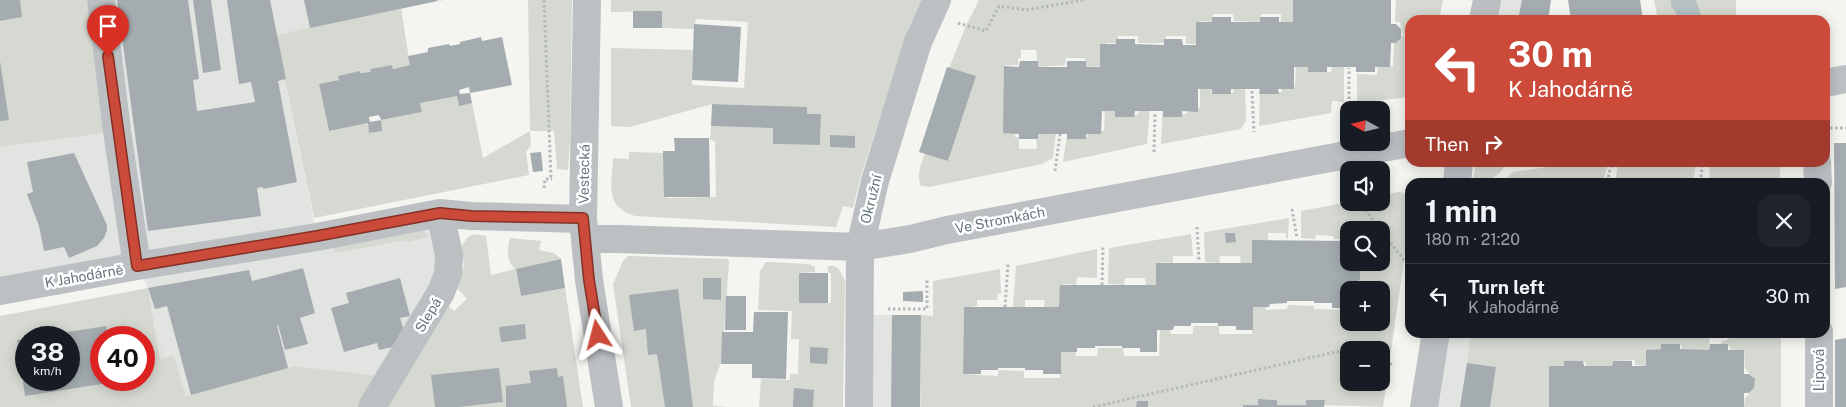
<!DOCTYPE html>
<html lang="en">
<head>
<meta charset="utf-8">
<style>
	:root { --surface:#171b24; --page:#20242c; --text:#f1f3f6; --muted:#9ea1a6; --line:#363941 }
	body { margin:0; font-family:"Public Sans",sans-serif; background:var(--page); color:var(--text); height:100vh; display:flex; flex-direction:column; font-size:19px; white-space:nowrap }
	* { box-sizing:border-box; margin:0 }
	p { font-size:16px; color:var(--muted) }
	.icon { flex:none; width:28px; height:28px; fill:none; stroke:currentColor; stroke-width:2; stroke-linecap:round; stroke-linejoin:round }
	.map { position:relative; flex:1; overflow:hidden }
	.sheet { position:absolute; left:1405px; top:178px; width:425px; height:160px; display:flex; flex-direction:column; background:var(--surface); border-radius:15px; box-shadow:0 2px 12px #0003 }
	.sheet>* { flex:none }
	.banner { position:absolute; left:1405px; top:15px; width:425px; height:152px; border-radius:15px; box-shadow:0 2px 12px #0003; background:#cb4a3a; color:#fff; overflow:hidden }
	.needle { width:32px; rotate:278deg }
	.fabs { position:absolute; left:1340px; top:101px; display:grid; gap:10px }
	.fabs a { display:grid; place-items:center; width:50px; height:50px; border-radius:10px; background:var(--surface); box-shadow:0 2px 12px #0003; font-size:25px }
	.speed { position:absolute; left:15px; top:326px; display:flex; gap:10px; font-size:25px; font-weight:700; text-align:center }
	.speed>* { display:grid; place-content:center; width:65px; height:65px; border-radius:50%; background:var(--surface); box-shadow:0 2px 12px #0003; line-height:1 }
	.speed small { font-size:12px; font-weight:400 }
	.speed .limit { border:8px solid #d22; background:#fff; color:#111 }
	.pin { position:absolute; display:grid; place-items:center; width:42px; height:42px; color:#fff; margin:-51px -21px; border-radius:50% 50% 50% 0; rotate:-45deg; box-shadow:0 0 5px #0007 }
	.pin .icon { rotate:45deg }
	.me { position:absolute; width:55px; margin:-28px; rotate:351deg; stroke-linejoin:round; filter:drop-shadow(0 0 4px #0008) }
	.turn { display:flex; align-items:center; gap:18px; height:105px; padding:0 20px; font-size:22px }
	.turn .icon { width:65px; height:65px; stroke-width:2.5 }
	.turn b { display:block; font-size:35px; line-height:42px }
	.then { display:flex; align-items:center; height:48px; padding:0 20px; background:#0003; gap:10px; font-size:19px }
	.round { display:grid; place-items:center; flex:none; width:52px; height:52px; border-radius:15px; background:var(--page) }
	.overview { display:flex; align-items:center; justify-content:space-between; height:85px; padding:0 20px }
	h1 { font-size:30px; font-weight:700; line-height:38px }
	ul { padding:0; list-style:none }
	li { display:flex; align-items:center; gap:15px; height:65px; padding:0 20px; border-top:1px solid var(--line) }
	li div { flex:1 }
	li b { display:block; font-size:19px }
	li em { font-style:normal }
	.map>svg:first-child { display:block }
	.built { fill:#e2e4e2 }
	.green { fill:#d5d9d1; fill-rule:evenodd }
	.water { fill:#b4c0c2 }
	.building { fill:#a4acaf }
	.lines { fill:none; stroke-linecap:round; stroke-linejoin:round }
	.path { stroke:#b6b9bb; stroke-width:3; stroke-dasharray:2.5 2.5; stroke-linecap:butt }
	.minor { stroke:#bcc0c2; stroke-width:28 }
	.route-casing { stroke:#843026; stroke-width:12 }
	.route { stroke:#cb4a3a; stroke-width:9 }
	.labels { text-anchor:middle; stroke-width:5; stroke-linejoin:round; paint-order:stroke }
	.street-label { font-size:14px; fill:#67777e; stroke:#fff }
</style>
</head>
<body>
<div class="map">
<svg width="1846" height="407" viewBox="0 0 1846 407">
	<rect width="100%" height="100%" fill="#f4f4f1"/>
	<path class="built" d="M101,0H445L276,35L286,79L285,80L317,236L440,213L449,255L388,379L294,366L186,396L174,355L160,359L148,288L137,266L0,291V147L117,131Z
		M1487,0H1551L1547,20H1483Z
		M860,315H921V407H859Z
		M1436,333H1471L1467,363L1496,367L1490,407H1424Z"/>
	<path class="green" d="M0,0H87L105,133L0,147Z
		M528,0H572L570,141L568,170L557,169L554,131H530L531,145L526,152L529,175L314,218L285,80L286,79L276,35L401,8L410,65L393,69L392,65L370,69L371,72L362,73L360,72L339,76V80L319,84L329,131L368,123L369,133L381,131V120L422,112L420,103L457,94L472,103L483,158L530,131Z
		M611,0H922L910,25L862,172L853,208L843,206L836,227L635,216C604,206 612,186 613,158L629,159V152L666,153L667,198L716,197L715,141L710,140L711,126L773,128V144L820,145L821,114H807L774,106L712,104L630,127L611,126V48L693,50L692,85L744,88L748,22L696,19L694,29L662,28V11L611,12Z
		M979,0H1294L1295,22H1281V14H1261L1260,22L1234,21L1233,14H1213L1212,22L1201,21L1200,44H1186V36H1166L1165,43H1138V36H1118V43H1106L1105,66L1086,67L1085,58H1066L1065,65L1038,67L1036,50H1021V58H1018V65H1005V132H1015V137H1019V149H1037L1036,137H1038L1039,131L1056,132L1053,158L1042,164L929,187L921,186C916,175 921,165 925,153L948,161L971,91L949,68L966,26Z
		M1389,0H1443L1439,20H1410V97L1357,103V74L1377,75L1378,66H1393L1394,41L1398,42L1403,35L1400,22H1395L1396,0Z
		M1654,0H1736V20H1658Z
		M1296,65H1310L1309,72H1331L1332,66L1344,67V102L1332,101L1331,113L1259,126L1260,92H1282V86L1295,87Z
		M1234,85H1245L1246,120L1241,129L1161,144L1163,107L1165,114H1187V108H1200V88L1212,89L1211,93H1233Z
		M1139,107H1150L1147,144L1063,162L1067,136L1087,137L1088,131H1104L1105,110L1115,111L1116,115H1138Z
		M1476,163H1504C1504,176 1484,183 1473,182Z
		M1574,163H1608L1603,182H1502L1513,172Z
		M1618,163V162L1696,163L1693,182H1615Z
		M1710,163H1780V182H1709Z
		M1399,192C1413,194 1410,207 1410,219L1383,407L1324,405L1325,401H1307L1306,405L1302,406L1277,405V400L1259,399V407H921V315L933,316V281L1000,269L1001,293L998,294L997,300H977V306L964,308L963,374L998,376V370L1024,371V378H1060L1061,352H1076L1075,356H1097L1098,348H1123L1124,356H1159L1160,329L1170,330L1171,334H1193V326H1219V334H1252V304H1266V310L1287,309L1288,305L1314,306V309L1349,310V322H1381V290H1350L1351,281L1360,274L1358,263L1381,262V230H1349V239H1334L1333,236L1316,235L1315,239L1301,238V211L1349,202H1381V195ZM1349,350H1381V382H1349Z
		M1289,218L1288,238H1286V233H1268V241L1253,263H1241L1240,256H1220L1219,263L1205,262L1204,233L1206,232Z
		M423,230L429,237L408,242L407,240L335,253L333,246Z
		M474,234L486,236L491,275L515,269C506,260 507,250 510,238L541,241L539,250L554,253L561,259L516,270L521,296L565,288L583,407H387L445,303L454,311L467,299L456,287L464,265L461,247L468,237Z
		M1191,234L1193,256H1173V263L1160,262V285H1146L1145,278H1125L1124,285L1108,284L1109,248Z
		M1097,249V278L1077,277L1076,285L1063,284L1060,308H1044L1045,300H1025V307H1013L1016,266Z
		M628,256L728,259L729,261L722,360L714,381L713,406L730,407H631L613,284L623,261Z
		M766,262L809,264L815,267V272L799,273V303H831V273H828V266H834L839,269L845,281L843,407H759L761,379L790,380V374H798L799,339H791L792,311L758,310L760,271Z
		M148,288L160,359L174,355L186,396L294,366L380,376L362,407H0V316ZM26,338H69V380H26ZM101,338H144V380H101Z
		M1471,333H1710L1709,350H1683L1680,344L1661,349L1646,350L1647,366L1635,365V360L1613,361L1612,366H1586L1585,361H1565L1564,366H1549V407H1490L1496,367L1467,363Z
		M1729,333H1781V407H1744L1745,398L1754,388V379L1745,368L1744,350H1731L1728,344L1721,345V342L1729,339Z"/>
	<path class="water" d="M1671,0H1696L1701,15L1705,20H1681L1671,6Z"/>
	<path class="building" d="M0,0H20L22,17L0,21Z
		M117,0H188L199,79L193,80L197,111L255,102L251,82L239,84L227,0H270L286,79L278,81L297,182L263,189V187L257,188L261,216L148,231Z
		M193,0H211L221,70L203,73Z
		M304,0H437V1L310,28Z
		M1293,0H1391V24H1396L1401,29V38L1396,43H1391L1390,67H1375V72H1356V67H1327V72H1308V67H1294V89H1278L1279,94H1259L1260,89H1231V94H1212V89H1198V112L1182,111V117H1163V111H1135L1134,117H1115V111H1102L1101,134H1086V139H1067V134H1038V139H1019V134L1003,133L1004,66L1019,67L1020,61H1038V67H1067V61H1086V67H1100V44H1116V39H1135V44L1164,45V39H1182L1183,45H1196V22H1212V17H1231V22H1260V17H1279V22H1293Z
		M1522,0H1551L1548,20H1518Z
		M1568,0H1640L1643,20H1571Z
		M633,11H662V28H633Z
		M694,24L741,27L738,82L692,80Z
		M481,37L482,41L502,37L512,85L470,93L469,87L459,90L460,94L470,93L472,103L459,106L457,96L420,103L422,112L381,120L379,115L369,117L370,122L381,120L382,131L369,133L368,123L329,131L319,84L339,80L338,76L360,71V73L371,72L370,69L392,65L393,69L410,65L408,56L428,52V48L449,44L450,46L460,44V42Z
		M0,61L9,120L0,121Z
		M947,67L976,76L948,161L919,152Z
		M712,104L807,107V114H821L820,145L773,144V128L711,126Z
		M830,135L855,136V148L830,147Z
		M674,138H709L710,197H664L663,151H675Z
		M1834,143H1846V287L1835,289Z
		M541,152L543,171L533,172L530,153Z
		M74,153L107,225V230L104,238L97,246L69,258L64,247L44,251L39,226L27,194L33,192L27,162Z
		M1225,233H1235L1236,242L1226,243Z
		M1252,240L1349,241V262L1350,265H1355L1360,270V279L1355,284H1350L1349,308H1332V303H1314V301H1287V303L1270,304L1269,307H1253V330H1236V326H1218V323H1191V326H1174L1173,330H1157V352H1140V348H1122V346H1095V348H1077V352H1061V374H1043V370H1025V368H998V370H981V374H963L964,307H1059L1060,285H1156V263H1252Z
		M561,259L565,288L521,296L516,269Z
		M303,268L315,313L300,318L308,344L285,350L278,325L277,326L288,368L191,395L167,306L155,309L148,288L249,270L252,281Z
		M799,273H828V303H799Z
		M400,278L410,316L400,318L404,331L397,346L379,350L377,343L344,352L331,308L349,303L346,293Z
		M703,278H721V300L703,299Z
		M678,289L693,407H665L657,354L648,355L646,329L634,331L629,295Z
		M923,291V302L903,301V292Z
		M726,296H746V330H725Z
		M754,312H788L786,379L752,378V364H721L722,332H753Z
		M892,315H921L920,407H891Z
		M525,324L526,339L501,342L499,327Z
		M106,326L108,338H101V380H114L115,382L25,396L17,340L26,339V380H69V338L42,336Z
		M1846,338V407H1835V340Z
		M1661,344H1680V349L1709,350L1710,344H1728V350H1744V374H1749L1755,379L1754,388L1749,393H1744V407H1549V366H1564V361H1583L1584,366H1612L1613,361H1632V366H1646V350L1661,349Z
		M810,347L828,348L827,364L810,363Z
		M1467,363L1496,367L1490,407H1460Z
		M499,368L503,402L459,407H435L431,375Z
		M557,368L558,377L563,376L567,407H506V386L531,383L529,371Z
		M794,388L814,390L813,407H793Z
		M1258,399L1277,400V405H1306V400H1325L1324,407H1243V405H1258Z
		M1137,401H1148V407H1136Z"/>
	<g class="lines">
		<path class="path" d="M544,0L551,179
			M958,23L986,31L999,6L1026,10L1083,0
			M1252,91L1254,132
			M1349,114V68
			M1825,128H1846
			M1154,152L1155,114
			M1055,171L1060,134
			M1607,182L1612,162
			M1700,182L1703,162
			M544,188L545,179H552
			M1359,202L1381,230
			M1292,209L1297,238
			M1197,227L1199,262
			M1381,231L1407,264
			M1102,285L1103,246
			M1005,307L1008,264
			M888,309H927V280
			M1381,351L1393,367
			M1093,407L1375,343L1380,350"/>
		<path class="minor" d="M101,0L117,131L137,266
			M587,0L583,219L589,280L609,407
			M1483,20L1487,0
			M1825,83L1846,79
			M1817,162L1818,182
			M1457,182L1459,162
			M585,239H619L860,247L910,239L947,230L1410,143
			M0,291L137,266L317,237L440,213L471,216L583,219
			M1819,332V407
			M372,407L441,292L448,274L449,255L440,213
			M859,407L860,247L875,181L887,142L918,42L937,0
			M1424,407L1436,332"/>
	</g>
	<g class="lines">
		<defs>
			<path id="route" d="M108,56L137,266L317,236L440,213L471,216L583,218L589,280L598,335"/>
		</defs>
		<use href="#route" class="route-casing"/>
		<use href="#route" class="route"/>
	</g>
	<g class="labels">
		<g class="street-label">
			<text transform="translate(584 174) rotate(-89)" y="5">Vestecká</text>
			<text transform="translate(871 199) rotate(-76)" y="5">Okružní</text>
			<text transform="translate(1000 220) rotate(-11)" y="5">Ve Stromkách</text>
			<text transform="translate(84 276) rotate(-10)" y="5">K Jahodárně</text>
			<text transform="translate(428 315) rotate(-59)" y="5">Slepá</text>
			<text transform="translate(1819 370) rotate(-90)" y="5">Lipová</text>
		</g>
	</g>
</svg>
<div class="fabs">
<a><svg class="needle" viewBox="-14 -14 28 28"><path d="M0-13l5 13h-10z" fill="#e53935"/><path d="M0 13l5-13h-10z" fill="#9ea1a6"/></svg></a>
<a><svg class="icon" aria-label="sound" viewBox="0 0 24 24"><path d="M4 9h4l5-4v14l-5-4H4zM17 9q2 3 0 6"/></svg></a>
<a><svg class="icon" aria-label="search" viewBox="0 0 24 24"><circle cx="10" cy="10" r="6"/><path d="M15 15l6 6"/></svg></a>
<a>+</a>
<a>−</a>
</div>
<div class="speed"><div>38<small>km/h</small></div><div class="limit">40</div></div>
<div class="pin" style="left:108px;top:56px;background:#d93025"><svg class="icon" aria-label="arrive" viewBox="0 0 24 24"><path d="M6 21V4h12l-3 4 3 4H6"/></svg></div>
<svg class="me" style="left:598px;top:335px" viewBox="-20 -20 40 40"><path d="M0-17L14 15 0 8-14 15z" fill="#cb4a3a" stroke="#fff" stroke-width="4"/></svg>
<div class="banner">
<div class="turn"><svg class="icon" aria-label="left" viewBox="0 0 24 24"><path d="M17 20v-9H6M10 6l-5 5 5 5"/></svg><div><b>30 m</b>K Jahodárně</div></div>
<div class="then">Then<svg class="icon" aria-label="right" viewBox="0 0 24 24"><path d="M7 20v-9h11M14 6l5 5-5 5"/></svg></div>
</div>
<section class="sheet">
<div class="overview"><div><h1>1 min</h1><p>180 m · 21:20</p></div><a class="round"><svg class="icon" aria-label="close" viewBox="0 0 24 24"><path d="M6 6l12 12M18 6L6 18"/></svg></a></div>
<ul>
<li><svg class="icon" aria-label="left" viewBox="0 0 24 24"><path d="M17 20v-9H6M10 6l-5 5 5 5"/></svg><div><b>Turn left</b><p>K Jahodárně</p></div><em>30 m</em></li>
</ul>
</section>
</div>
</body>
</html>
